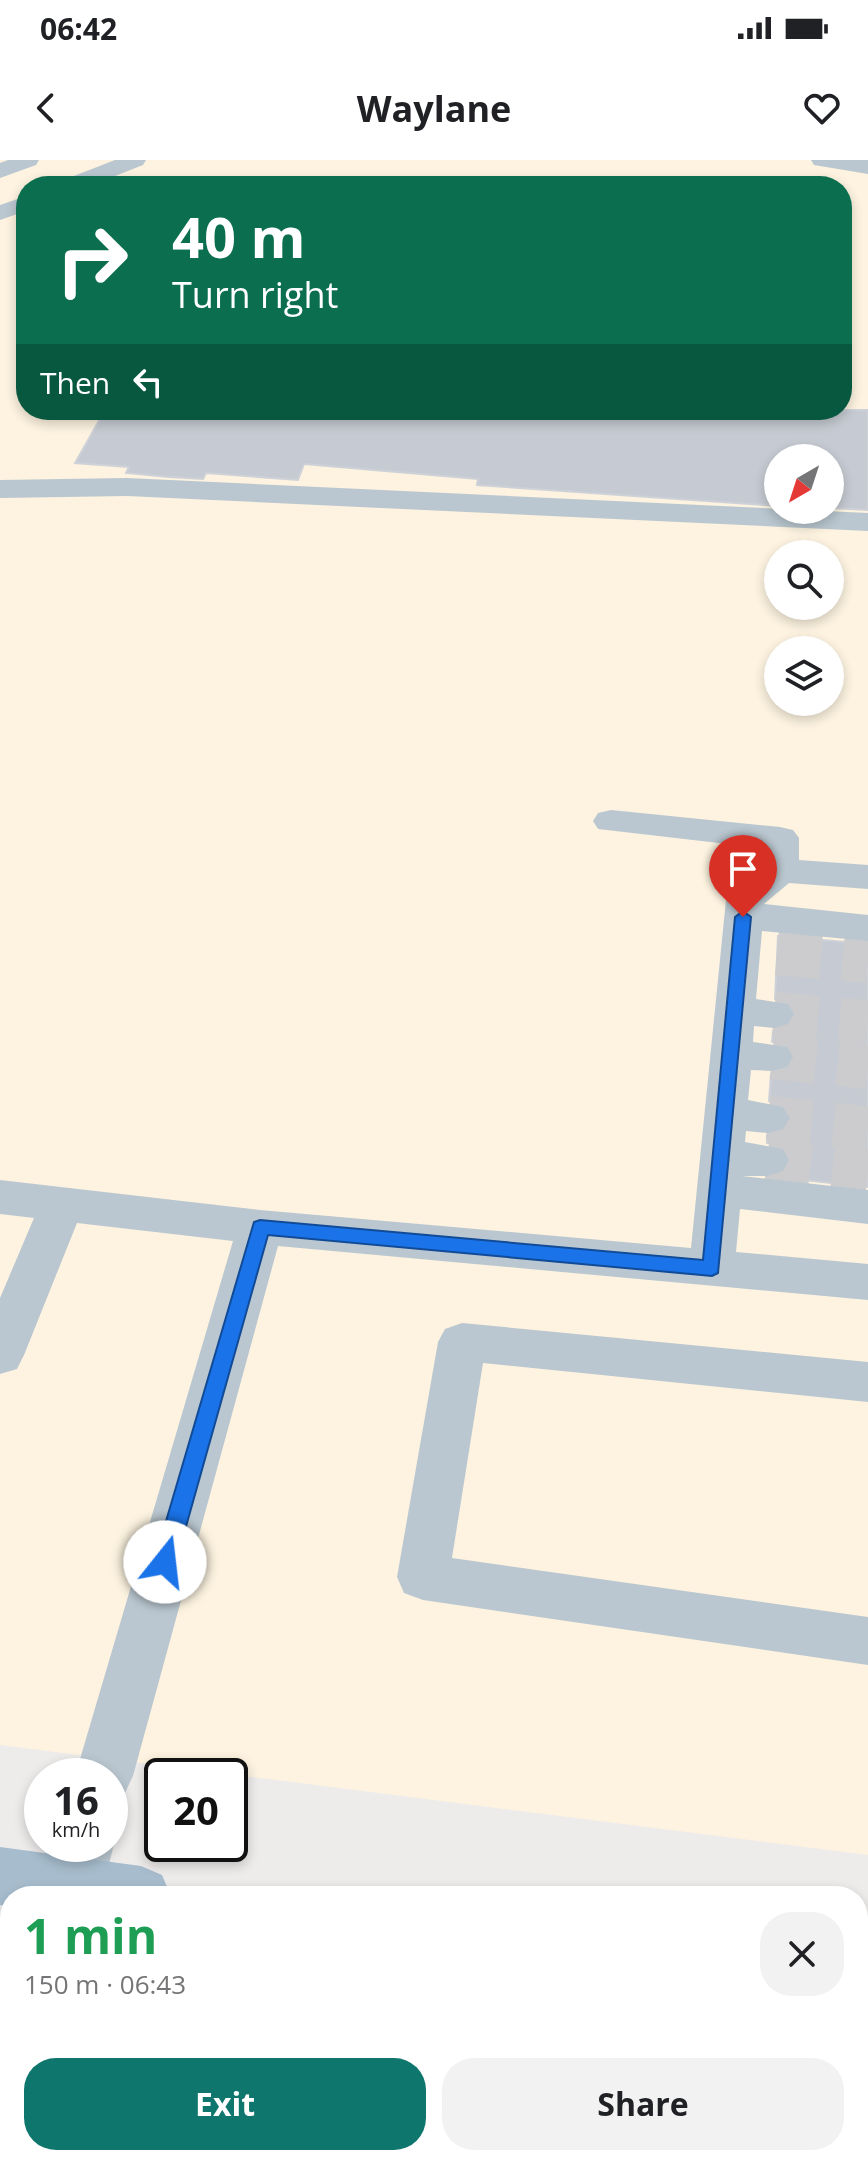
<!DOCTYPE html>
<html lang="en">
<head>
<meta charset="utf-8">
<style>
	:root { --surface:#fff; --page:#f2f2f2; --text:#202124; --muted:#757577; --accent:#0f766e }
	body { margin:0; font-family:"Open Sans",sans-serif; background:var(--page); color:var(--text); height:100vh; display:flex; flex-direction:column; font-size:30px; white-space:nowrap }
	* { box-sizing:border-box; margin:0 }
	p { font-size:26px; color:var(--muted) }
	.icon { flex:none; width:44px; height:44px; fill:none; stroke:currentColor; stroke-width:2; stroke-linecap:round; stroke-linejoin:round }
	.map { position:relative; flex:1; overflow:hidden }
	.sheet { position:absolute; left:0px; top:1726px; width:868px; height:280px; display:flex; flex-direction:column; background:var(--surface); border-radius:32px 32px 0 0; box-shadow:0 4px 12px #0003 }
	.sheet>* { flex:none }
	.guide { position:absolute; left:16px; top:16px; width:836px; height:244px; border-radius:32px; box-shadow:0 4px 12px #0003; background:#0b6e4f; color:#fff; overflow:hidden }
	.needle { width:52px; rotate:219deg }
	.controls { position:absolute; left:764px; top:284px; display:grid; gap:16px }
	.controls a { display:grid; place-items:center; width:80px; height:80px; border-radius:50%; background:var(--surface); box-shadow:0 4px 12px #0003; font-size:40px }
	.speed { position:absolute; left:24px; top:1598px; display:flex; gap:16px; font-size:40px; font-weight:700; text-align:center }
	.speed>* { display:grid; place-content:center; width:104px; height:104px; border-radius:50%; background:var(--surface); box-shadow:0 4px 12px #0003; line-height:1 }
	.speed small { font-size:20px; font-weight:400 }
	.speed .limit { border:4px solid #111; border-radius:12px; background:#fff; color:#111 }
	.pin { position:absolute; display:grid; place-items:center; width:68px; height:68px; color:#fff; margin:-82px -34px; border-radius:50% 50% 50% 0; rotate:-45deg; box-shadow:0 0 8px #0007 }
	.pin .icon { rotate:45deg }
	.me { position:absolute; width:88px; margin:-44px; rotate:16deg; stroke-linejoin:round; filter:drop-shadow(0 0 6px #0008) }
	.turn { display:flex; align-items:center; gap:28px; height:168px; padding:0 24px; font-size:36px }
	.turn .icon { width:104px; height:104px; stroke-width:2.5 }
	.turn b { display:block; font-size:56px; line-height:68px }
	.then { display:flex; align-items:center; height:76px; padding:0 24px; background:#0003; gap:16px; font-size:30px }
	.round { display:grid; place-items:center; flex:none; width:84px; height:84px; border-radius:32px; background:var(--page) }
	.head { display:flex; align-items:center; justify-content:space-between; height:136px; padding:0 24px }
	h1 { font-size:48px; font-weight:700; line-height:60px; color:#1e9e55 }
	.action { display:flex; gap:16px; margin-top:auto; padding:16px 24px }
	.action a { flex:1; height:92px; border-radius:32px; background:var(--accent); color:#fff; font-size:32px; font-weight:700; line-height:92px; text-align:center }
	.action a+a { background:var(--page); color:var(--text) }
	.status { display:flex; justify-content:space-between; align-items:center; height:56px; padding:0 40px; background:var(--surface); direction:ltr }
	.status svg { height:22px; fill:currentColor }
	header { display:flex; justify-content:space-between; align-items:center; height:104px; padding:0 24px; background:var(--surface); font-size:36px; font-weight:700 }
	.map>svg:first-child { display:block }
	.commercial { fill:#fdf3e0; fill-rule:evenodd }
	.building { fill:#c6cad2; stroke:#ced2d8; stroke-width:2 }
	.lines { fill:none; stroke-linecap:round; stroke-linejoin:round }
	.minor-tunnel { stroke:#ccccce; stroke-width:44; stroke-dasharray:44 22; stroke-linecap:butt }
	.minor { fill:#bac7d0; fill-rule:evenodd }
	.major { fill:#a7bdce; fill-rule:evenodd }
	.route { fill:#1a73e8; stroke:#114b97; stroke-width:2 }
</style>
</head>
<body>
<div class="status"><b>06:42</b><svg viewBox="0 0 49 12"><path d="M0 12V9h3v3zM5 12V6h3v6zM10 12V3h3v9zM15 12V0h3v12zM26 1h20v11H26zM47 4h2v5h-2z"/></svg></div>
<header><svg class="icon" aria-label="back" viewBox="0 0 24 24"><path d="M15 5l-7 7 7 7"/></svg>Waylane<svg class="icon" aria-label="heart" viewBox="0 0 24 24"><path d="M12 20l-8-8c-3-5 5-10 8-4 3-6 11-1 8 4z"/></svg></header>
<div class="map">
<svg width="868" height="2006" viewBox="0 0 868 2006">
	<rect width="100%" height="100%" fill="#eeebeb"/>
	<path class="commercial" d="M0,0H868V1695L0,1585ZM26,26H842V250H26ZM778,298H830V350H778ZM778,394H830V446H778ZM778,490H830V542H778Z
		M0,1870L10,1872V1996H827L868,2002V2006H0Z"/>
	<path class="building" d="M105,250H868V350L830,348V298H778V346L477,325L478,319L304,304L298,320L206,313L203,319L169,317L126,313L129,307L75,303Z
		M778,776L868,784V1027L775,1017L786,1012L792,999L784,986L767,983V976L786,971L793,956L784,944L769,941L771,914L788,910L796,895L787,884L772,882L773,871L789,867L797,856L791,842L775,839Z"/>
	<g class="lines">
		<path class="minor-tunnel" d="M777,793L868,801
			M774,854L868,862
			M772,897L868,907
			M768,958L868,968
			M767,1000L868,1012"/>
		<path class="minor" d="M8,0H39L36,5L0,18V3Z
			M115,0H146L143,5L90,26H57L61,21Z
			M811,0H868V14L814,5Z
			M26,36V51L0,60V45Z
			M127,318L868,353V371L127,336L0,338V320Z
			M611,650L780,667L793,670L799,678V700L868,705V729L789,723L764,744L868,755V781L762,771L756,839L788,844L794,854L788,864L774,868L754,866L753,882L787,887L793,897L787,907L772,911L751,910L748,940L783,947L790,958L783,969L768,973L746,971L745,982L783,989L789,1000L783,1011L767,1016H742L868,1030V1064L740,1049L736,1092L868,1104V1140L278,1086L133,1616L124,1635L110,1641V1616H75L233,1081L77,1063L24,1195L17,1209L0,1214V1138L34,1058L0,1054V1020L260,1050L691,1088L726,740L731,731L762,707V688L598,669L593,661L598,653Z
			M462,1163L868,1202V1242L483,1203L452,1398L868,1457V1505L423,1440L404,1433L397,1417L438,1182L445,1169Z
			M110,1674L114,1684L101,1736H41L56,1684H110Z
			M10,1968V1996H53L49,2006H0V1972Z"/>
		<path class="major" d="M0,1687L141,1706L162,1715L171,1736H10V1747L0,1745Z
			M858,1806L868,1808V1870L858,1868Z"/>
	</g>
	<path class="route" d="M743,751L751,757L718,1113L712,1116L268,1075L176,1402L172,1409L165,1412L157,1409L154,1402L254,1062L260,1060L703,1100L735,757Z"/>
</svg>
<div class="controls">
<a><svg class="needle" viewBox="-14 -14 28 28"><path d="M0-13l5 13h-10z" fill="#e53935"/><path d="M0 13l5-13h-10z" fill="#757577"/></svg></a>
<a><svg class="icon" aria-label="search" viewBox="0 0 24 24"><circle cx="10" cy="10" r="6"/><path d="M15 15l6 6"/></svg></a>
<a><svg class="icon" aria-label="layers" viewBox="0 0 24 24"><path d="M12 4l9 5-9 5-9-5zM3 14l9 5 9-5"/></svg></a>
</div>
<div class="speed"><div>16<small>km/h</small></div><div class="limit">20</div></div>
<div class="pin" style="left:743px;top:757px;background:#d93025"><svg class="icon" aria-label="arrive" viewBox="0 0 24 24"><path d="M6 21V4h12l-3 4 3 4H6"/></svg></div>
<svg class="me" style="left:165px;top:1402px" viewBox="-20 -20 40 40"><circle r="19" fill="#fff"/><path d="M0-13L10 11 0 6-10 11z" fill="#1a73e8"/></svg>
<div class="guide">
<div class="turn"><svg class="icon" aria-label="right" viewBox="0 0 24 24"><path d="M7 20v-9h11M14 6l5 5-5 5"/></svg><div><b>40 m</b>Turn right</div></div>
<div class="then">Then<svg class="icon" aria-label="left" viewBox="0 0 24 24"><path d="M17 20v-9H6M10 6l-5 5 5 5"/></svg></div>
</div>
<section class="sheet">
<div class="head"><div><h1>1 min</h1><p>150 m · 06:43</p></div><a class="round"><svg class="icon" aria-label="close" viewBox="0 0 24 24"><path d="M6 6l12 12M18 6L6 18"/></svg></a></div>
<div class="action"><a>Exit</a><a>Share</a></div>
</section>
</div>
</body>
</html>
